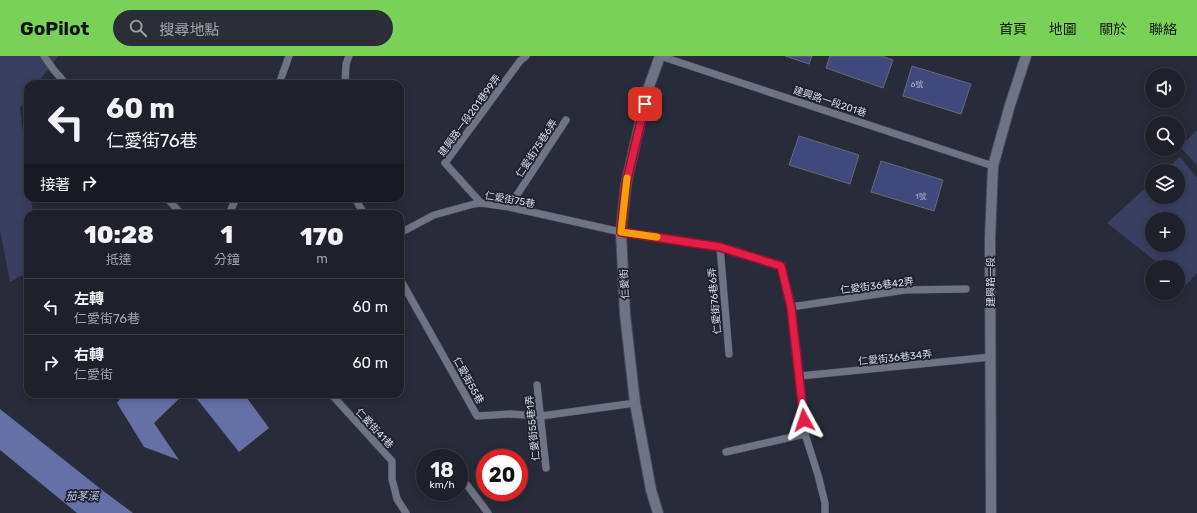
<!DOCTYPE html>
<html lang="zh-TW">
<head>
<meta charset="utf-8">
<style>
	:root { --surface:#1e202b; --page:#2b2d37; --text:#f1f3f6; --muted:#a1a3a9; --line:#3c3e47; --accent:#79d158 }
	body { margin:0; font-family:Rubik,"Noto Sans TC",sans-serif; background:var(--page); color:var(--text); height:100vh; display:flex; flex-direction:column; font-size:15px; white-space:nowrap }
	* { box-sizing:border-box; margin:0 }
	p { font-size:13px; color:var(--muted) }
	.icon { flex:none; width:22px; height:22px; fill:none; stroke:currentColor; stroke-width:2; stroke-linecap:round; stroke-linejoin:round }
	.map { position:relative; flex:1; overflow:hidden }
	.sheet { position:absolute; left:24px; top:154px; width:380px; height:188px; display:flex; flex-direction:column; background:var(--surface); border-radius:12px; box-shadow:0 2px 10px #0003,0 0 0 1px var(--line) }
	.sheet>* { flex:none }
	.guide { position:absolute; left:24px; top:24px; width:380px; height:122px; border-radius:12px; box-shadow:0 2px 10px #0003,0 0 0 1px var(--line); background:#1e202b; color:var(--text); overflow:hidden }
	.controls { position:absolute; left:1145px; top:12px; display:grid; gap:8px }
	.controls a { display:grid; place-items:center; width:40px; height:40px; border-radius:50%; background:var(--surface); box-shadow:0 2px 10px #0003,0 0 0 1px var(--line); font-size:20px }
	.speed { position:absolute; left:416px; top:393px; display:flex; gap:8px; font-size:20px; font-weight:700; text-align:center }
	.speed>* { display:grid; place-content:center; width:52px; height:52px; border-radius:50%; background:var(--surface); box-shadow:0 2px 10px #0003,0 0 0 1px var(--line); line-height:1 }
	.speed small { font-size:10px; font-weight:400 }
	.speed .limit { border:6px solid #d22; background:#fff; color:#111 }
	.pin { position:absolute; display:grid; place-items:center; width:34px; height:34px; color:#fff; margin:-17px; border-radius:8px; box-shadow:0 2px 6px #0006 }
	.me { position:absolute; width:44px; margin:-22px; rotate:355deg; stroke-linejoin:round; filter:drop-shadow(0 0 3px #0008) }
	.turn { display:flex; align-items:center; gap:14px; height:84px; padding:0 16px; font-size:18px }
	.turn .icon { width:52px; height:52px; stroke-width:2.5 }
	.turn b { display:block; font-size:28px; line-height:34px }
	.then { display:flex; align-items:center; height:38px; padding:0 16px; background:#0003; gap:8px; font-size:15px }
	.eta { display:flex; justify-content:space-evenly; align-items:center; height:68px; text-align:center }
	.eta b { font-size:24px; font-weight:800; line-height:28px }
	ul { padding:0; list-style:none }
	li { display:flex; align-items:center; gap:12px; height:56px; padding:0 16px; border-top:1px solid var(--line) }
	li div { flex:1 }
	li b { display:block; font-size:15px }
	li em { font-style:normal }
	header { display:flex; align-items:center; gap:24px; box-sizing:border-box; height:56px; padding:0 20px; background:var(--accent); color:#111 }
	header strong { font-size:19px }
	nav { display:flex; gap:22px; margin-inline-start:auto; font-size:14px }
	.search { width:280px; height:36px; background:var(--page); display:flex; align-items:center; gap:10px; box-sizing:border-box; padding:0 14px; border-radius:22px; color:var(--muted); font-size:15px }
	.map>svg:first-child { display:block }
	.green { fill:#383f61; fill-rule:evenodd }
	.water { fill:#6470a6 }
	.building { fill:#3f497c; stroke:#656a7a }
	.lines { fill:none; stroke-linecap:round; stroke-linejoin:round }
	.service-casing { stroke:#464854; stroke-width:8 }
	.minor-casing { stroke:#464854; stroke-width:12 }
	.tertiary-casing { stroke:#464854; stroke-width:12 }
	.service { stroke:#6f7484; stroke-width:7 }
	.minor { stroke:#6f7484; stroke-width:10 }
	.tertiary { stroke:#6f7484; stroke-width:10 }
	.route-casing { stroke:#92132f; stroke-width:10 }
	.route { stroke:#e11d48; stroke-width:7 }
	.slow { stroke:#f59e0b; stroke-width:7 }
	.labels { text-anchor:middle; stroke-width:3.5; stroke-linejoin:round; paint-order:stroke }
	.number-label { font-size:8px; fill:#b4b8cc }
	.street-label { font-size:10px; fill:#dbdde7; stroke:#1e212f }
	.water-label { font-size:11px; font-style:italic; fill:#cbd3f4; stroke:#1e212f }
</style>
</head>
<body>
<header>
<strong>GoPilot</strong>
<div class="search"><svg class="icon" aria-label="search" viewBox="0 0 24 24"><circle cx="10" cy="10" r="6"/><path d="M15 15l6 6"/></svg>搜尋地點</div>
<nav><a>首頁</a><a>地圖</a><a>關於</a><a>聯絡</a></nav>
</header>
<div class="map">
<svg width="1197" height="457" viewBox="0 0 1197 457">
	<rect width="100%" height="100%" fill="#282b39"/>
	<path class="green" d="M0,0H58L37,28H28V41L20,52L28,116V142H31L33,158H28V216L10,226L0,175Z
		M1197,74V109L1180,91Z
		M1180,101L1197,122V217L1186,229L1178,223V211H1163L1107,167L1152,126V141H1178V115H1164ZM1152,163H1178V189H1152Z"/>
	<path class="water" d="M124,338H184L154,367L179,404L144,391L117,347Z
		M193,338H244L269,372L239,396Z
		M0,353L102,434L133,457H77L0,394Z"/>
	<path class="building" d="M785,0H812L809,8Z
		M830,0H882L893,4L883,32L826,12Z
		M912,10L971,28L961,58L903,40Z
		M799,80L859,99L850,128L789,109Z
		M881,105L943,124L934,155L871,136Z"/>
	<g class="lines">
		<defs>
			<path id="service" d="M44,0L53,13L66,28
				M660,0L993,110
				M279,28L289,0
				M345,28L346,8L349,0
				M167,142L181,158
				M355,142L364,158
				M481,147L445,107L520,5L526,0
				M509,151L566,64
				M229,158L236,142
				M400,177L434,159L474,148L481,147L509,151L621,176L720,191L781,210L791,251L800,320L805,378L818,419L825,447V457
				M720,191L729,298
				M400,223L477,360L510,358L541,360L635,347
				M791,251L905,234L966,233
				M800,320L991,301
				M537,329L546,412
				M331,338L392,405V423L397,443L406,457
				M726,396L805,378
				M467,429L488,457"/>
			<path id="minor" d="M658,457L651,434L635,347L625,258L621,176L626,128L647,36L660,0"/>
			<path id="tertiary" d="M991,457L990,184L993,110L1010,49L1026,0"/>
		</defs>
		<use href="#service" class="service-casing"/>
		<use href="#minor" class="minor-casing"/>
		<use href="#tertiary" class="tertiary-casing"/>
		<use href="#service" class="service"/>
		<use href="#minor" class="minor"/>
		<use href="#tertiary" class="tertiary"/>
	</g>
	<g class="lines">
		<defs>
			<path id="route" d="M645,48L626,128L621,176L720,191L781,210L791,251L804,364"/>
		</defs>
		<use href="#route" class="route-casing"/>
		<use href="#route" class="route"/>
		<path class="slow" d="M627,122L621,176L657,181"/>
	</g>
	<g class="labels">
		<g class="number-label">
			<text x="917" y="31">6號</text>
			<text x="921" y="143">1號</text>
		</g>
		<g class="street-label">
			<text transform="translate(830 45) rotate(18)" y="4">建興路一段201巷</text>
			<text transform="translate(469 59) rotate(-54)" y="4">建興路一段201巷99弄</text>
			<text transform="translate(536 92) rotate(-57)" y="4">仁愛街75巷6弄</text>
			<text transform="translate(510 143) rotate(10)" y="4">仁愛街75巷</text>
			<text transform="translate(990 226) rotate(-90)" y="4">建興路一段</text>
			<text transform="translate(624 228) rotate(-93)" y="4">仁愛街</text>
			<text transform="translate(877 229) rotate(-7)" y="4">仁愛街36巷42弄</text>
			<text transform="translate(714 245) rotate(-95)" y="4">仁愛街76巷6弄</text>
			<text transform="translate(895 301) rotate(-6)" y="4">仁愛街36巷34弄</text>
			<text transform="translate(469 324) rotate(61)" y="4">仁愛街55巷</text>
			<text transform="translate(375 372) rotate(47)" y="4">仁愛街41巷</text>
			<text transform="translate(532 372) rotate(-96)" y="4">仁愛街55巷1弄</text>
		</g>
		<g class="water-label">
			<text x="82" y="444">茄苳溪</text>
		</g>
	</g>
</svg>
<div class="controls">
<a><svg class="icon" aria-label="sound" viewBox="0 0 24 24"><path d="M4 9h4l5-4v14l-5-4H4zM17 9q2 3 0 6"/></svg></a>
<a><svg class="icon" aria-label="search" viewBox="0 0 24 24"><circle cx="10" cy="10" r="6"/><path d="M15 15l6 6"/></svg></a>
<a><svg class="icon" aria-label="layers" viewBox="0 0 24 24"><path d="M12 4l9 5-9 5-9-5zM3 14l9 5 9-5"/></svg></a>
<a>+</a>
<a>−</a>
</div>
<div class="speed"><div>18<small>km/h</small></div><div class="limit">20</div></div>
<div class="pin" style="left:645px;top:48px;background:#d93025"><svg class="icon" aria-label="arrive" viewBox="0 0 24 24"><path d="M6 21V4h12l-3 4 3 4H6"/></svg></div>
<svg class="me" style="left:804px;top:364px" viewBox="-20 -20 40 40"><path d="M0-17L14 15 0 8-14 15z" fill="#e11d48" stroke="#fff" stroke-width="4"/></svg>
<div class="guide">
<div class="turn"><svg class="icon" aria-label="left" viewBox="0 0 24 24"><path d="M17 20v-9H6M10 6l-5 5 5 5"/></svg><div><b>60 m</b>仁愛街76巷</div></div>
<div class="then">接著<svg class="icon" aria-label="right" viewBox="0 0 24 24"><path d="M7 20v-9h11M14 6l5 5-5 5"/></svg></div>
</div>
<section class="sheet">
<div class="eta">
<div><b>10:28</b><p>抵達</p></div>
<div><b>1</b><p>分鐘</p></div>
<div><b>170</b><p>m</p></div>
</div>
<ul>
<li><svg class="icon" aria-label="left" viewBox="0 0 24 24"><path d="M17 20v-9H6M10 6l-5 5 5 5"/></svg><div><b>左轉</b><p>仁愛街76巷</p></div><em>60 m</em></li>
<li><svg class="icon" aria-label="right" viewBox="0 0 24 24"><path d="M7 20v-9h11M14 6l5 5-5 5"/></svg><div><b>右轉</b><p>仁愛街</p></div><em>60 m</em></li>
</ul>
</section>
</div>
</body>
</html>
